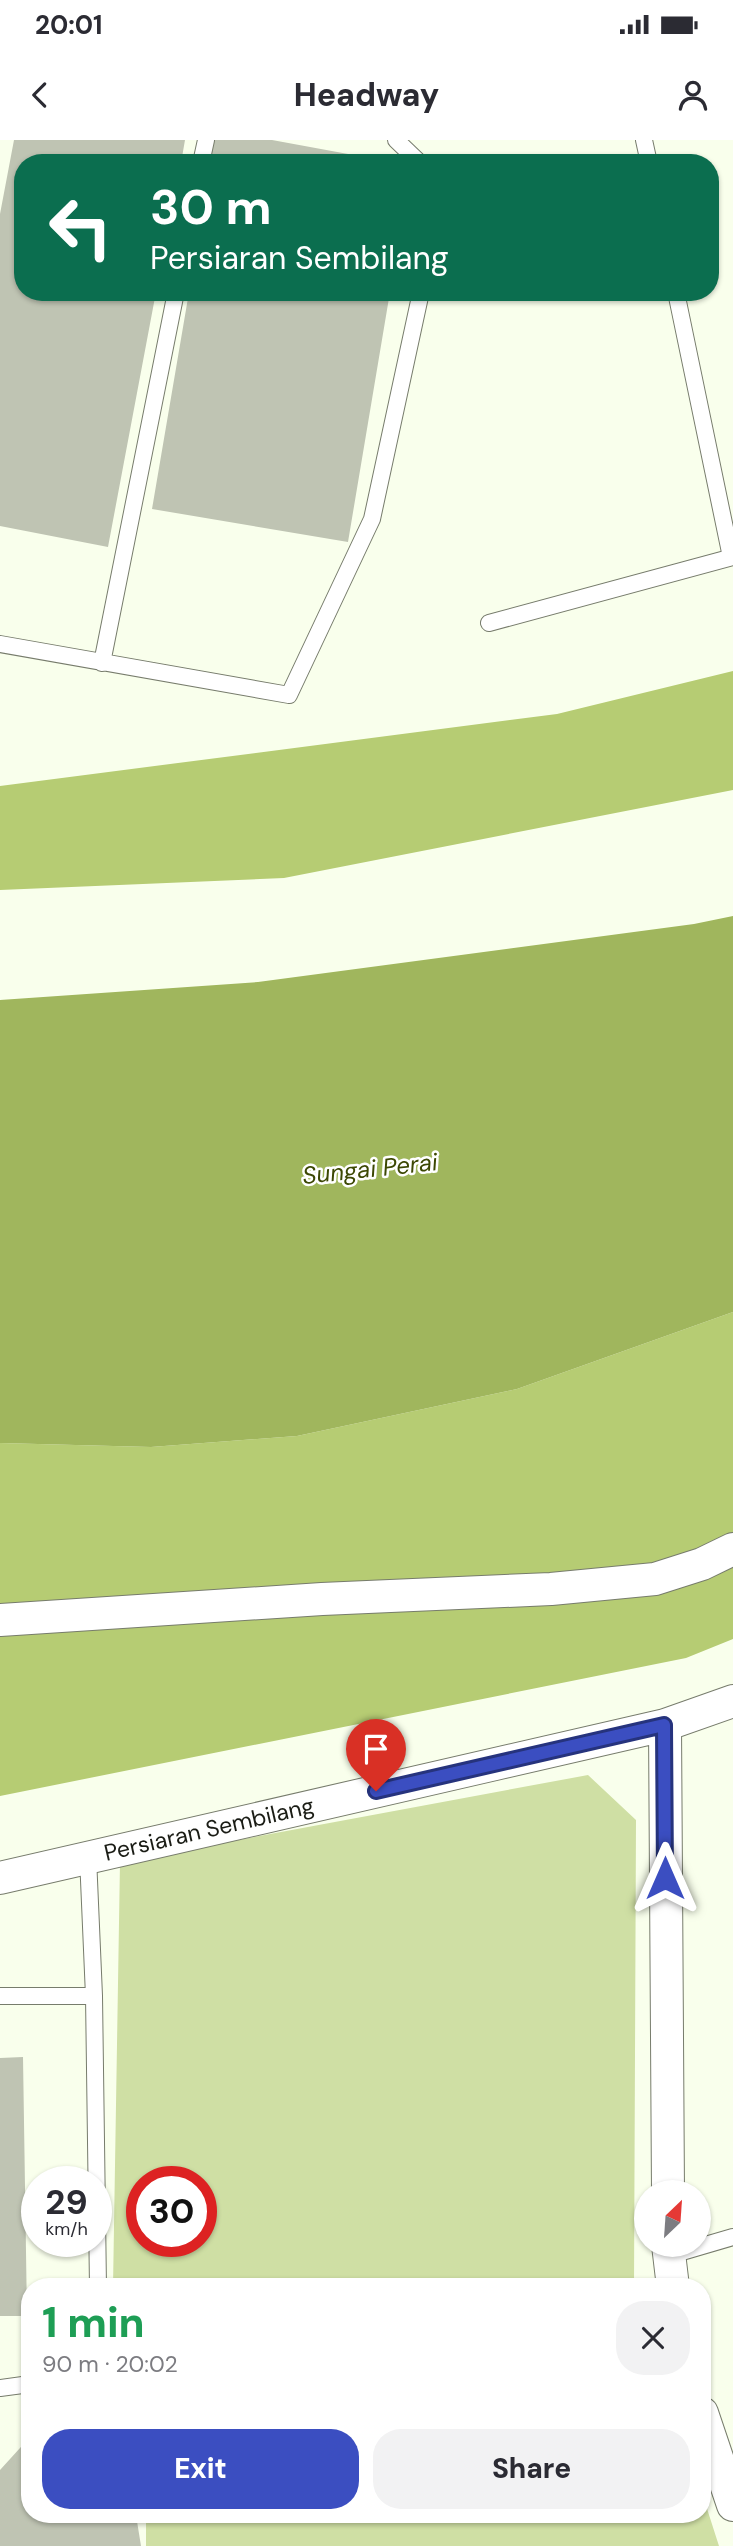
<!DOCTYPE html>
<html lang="en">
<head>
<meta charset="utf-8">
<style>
	:root { --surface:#fff; --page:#f2f2f3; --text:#2b2b33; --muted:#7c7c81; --accent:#3b4ec1 }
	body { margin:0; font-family:"DM Sans",sans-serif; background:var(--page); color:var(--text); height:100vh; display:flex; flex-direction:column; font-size:26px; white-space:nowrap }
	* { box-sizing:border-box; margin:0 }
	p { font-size:23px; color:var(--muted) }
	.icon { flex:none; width:38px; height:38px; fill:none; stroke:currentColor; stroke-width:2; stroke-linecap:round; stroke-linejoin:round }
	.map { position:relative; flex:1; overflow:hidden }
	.sheet { position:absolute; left:21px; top:2138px; width:690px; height:245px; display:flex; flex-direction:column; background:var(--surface); border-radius:28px; box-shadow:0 2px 5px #0004 }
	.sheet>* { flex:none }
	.top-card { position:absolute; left:14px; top:14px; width:705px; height:147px; border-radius:28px; box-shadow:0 2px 5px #0004; background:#0b6e4f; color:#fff; overflow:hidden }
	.needle { width:46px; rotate:25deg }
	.tools { position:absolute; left:634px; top:2040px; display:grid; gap:14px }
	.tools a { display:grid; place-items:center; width:77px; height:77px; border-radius:50%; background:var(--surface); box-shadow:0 2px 5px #0004; font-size:35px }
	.speed { position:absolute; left:21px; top:2026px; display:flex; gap:14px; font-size:35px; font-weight:700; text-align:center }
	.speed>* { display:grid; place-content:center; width:91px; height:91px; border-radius:50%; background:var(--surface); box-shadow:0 2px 5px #0004; line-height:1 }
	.speed small { font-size:18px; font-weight:400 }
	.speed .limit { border:10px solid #d22; background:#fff; color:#111 }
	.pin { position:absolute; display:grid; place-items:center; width:60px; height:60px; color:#fff; margin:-72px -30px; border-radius:50% 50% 50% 0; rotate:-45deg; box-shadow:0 0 7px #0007 }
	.pin .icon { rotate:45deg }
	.me { position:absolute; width:77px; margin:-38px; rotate:0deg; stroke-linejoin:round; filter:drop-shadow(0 0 5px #0008) }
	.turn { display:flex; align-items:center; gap:24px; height:147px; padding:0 21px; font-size:32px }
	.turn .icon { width:91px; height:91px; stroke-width:2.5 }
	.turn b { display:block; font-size:49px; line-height:60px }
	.round { display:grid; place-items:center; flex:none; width:74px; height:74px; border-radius:28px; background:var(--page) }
	.head { display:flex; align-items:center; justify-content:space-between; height:119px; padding:0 21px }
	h1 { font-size:42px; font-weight:800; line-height:52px; color:#1e9e55 }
	.cta { display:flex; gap:14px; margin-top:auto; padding:14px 21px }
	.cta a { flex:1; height:80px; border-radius:28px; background:var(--accent); color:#fff; font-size:28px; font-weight:800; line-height:80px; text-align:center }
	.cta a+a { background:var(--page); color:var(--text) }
	.status { display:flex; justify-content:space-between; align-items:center; height:49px; padding:0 35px; background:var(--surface); direction:ltr }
	.status svg { height:19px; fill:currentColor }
	header { display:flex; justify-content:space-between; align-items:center; height:91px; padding:0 21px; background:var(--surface); font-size:32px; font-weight:800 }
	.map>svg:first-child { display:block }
	.green { fill:#cfdfa4; fill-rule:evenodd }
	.forest { fill:#b6cc73 }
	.water { fill:#a0b65d }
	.building { fill:#bfc4b3 }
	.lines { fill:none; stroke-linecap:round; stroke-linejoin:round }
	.service-casing { stroke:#777c6c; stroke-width:18 }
	.minor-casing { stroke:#777c6c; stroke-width:34 }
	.service { stroke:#fff; stroke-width:16 }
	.minor { stroke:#fff; stroke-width:32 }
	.route-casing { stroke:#26337d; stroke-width:18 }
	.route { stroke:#3b4ec1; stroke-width:12 }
	.labels { text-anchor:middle; stroke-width:5; stroke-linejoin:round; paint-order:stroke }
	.street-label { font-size:23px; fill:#1a1c15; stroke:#fff }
	.water-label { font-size:24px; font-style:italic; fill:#3c4803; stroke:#fff }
</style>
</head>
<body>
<div class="status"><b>20:01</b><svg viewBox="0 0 49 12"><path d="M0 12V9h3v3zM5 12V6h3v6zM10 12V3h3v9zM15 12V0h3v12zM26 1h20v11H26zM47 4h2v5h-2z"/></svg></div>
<header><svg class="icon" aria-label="back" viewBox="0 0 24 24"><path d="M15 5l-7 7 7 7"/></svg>Headway<svg class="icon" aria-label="person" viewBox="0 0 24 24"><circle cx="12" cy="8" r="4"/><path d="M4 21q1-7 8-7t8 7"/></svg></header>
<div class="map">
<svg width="733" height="2406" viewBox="0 0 733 2406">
	<rect width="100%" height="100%" fill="#f9ffec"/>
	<path class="green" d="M588,1635L636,1680L634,2147H113L120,1722ZM142,2042H201V2102H142Z
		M702,2353L719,2406H146V2375H702Z"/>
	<path class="forest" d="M733,531V650L284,738L0,750V646L557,574Z
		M733,1172V1499L686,1518L0,1656V1303L151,1307L297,1296L517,1249Z"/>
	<path class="water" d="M733,776V1172L517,1249L297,1296L151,1307L0,1303V860L258,842L694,784Z"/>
	<path class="building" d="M14,0H185L181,23H23V152H156L108,407L0,386V74Z
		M214,0H272L397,23H210Z
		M189,152H390L348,402L152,369Z
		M23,1917L27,2176H0V1918Z
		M30,2297V2375H136L141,2406H0V2330Z"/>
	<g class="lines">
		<defs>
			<path id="service" d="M396,0L420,23
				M644,0L649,23
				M201,23L206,0
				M676,152L731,417
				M489,483L733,417
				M0,504L289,555L372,379L421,152
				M102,523L176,152
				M88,1717L94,1856L98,2147
				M0,1856H94
				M668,2116L733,2097
				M0,2248L30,2244"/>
			<path id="minor" d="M0,1480L322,1459L551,1449L655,1439L702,1424L733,1409
				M665,1585L668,2053
				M0,1738L665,1585L733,1561
				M668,2105L673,2147
				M702,2273L733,2365"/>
		</defs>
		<use href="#service" class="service-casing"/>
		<use href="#minor" class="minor-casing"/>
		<use href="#service" class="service"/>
		<use href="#minor" class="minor"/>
	</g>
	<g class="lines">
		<defs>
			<path id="route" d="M376,1651L664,1585L665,1738"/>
		</defs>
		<use href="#route" class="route-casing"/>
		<use href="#route" class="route"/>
	</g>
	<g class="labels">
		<g class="street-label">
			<text transform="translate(209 1689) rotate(-13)" y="8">Persiaran Sembilang</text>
		</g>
		<g class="water-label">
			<text transform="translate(370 1029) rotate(-6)" y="8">Sungai Perai</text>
		</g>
	</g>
</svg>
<div class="tools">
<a><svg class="needle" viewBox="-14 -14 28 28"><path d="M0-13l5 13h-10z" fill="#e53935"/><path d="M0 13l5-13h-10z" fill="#7c7c81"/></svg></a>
</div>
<div class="speed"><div>29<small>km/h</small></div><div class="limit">30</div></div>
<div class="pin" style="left:376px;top:1651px;background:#d93025"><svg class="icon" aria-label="arrive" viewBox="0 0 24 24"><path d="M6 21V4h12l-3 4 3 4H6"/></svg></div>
<svg class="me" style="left:665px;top:1738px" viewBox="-20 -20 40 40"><path d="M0-17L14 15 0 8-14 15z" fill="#3b4ec1" stroke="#fff" stroke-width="4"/></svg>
<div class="top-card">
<div class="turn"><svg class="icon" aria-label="left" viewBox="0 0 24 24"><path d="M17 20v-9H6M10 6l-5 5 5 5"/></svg><div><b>30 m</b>Persiaran Sembilang</div></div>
</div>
<section class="sheet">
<div class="head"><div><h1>1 min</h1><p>90 m · 20:02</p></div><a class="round"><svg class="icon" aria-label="close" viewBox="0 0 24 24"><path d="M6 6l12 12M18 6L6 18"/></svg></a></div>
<div class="cta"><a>Exit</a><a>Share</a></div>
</section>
</div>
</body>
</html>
